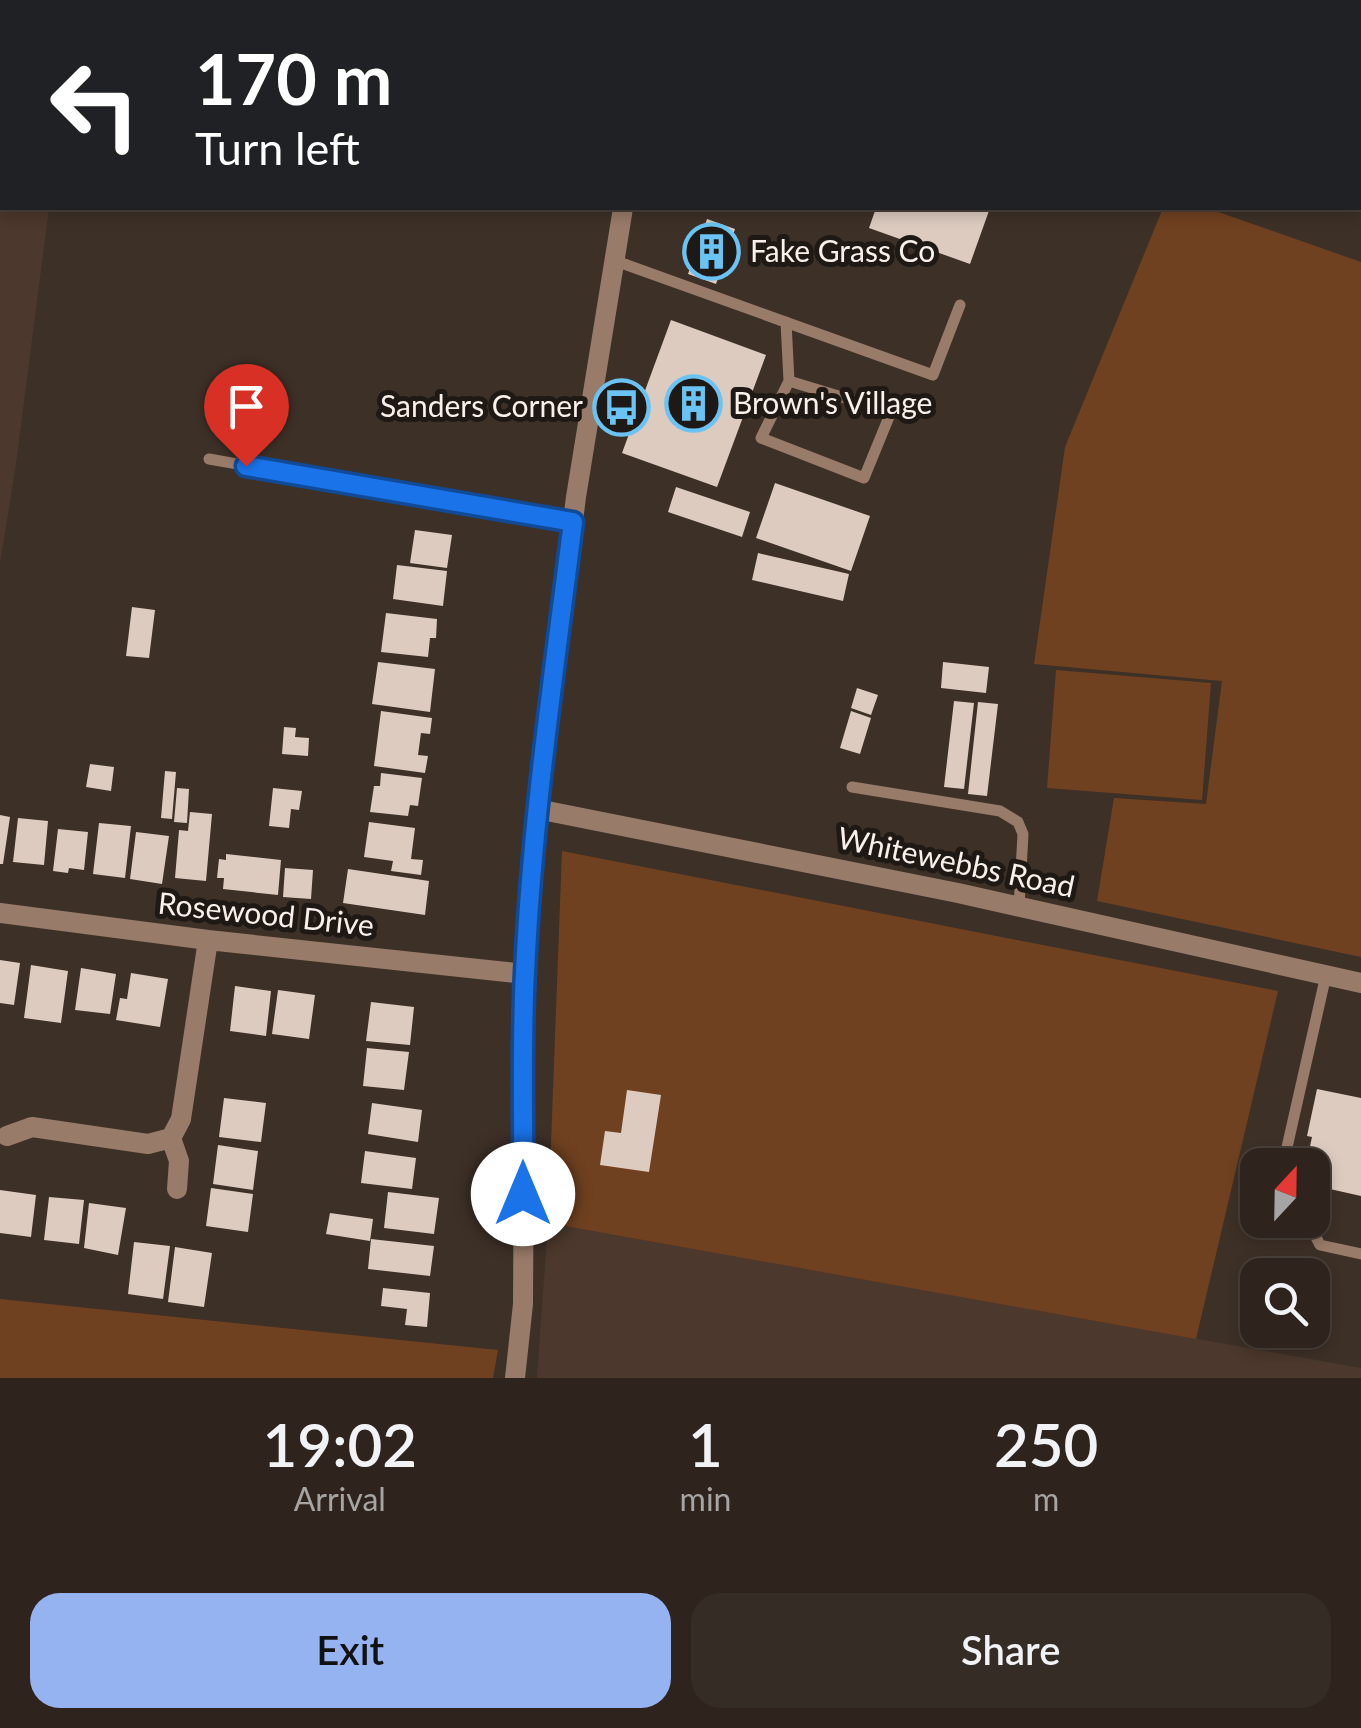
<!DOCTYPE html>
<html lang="en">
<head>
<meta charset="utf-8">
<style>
	:root { --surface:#2e241d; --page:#362c26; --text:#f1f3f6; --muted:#a7a4a4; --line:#49413b; --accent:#95b2f1 }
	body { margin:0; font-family:Lato,sans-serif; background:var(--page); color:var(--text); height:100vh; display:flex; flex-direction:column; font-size:38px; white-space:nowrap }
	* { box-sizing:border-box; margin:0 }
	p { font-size:32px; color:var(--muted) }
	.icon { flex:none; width:55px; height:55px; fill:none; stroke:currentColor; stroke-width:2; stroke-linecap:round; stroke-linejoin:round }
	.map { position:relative; height:1378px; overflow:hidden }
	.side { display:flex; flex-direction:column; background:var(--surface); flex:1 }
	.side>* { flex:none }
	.hud { position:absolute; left:0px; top:0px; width:1362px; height:210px; box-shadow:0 5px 15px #0003,0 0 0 2px var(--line); background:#202124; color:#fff; overflow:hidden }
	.needle { width:65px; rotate:22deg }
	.controls { position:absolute; left:1240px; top:1148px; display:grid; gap:20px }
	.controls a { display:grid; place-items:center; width:90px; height:90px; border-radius:20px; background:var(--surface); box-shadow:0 5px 15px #0003,0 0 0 2px var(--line); font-size:50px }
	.pin { position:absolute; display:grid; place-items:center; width:85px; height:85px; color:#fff; margin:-102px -42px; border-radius:50% 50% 50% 0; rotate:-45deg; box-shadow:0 0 10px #0007 }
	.pin .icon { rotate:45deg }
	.me { position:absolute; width:110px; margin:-55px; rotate:0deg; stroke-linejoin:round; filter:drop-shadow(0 0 8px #0008) }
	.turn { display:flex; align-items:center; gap:35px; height:210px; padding:0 30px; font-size:45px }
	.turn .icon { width:130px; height:130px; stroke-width:2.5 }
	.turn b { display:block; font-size:70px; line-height:85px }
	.eta { display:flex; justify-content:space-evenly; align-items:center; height:170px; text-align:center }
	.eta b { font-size:60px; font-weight:600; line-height:70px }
	.action { display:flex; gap:20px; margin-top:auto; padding:20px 30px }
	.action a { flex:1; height:115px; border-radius:30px; background:var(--accent); color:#111; font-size:40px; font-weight:600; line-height:115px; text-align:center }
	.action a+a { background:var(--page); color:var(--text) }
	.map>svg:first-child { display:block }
	.built { fill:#4c382c }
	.green { fill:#704120 }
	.building { fill:#ddcbc0 }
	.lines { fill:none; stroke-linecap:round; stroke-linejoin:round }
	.path { stroke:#988d86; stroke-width:5; stroke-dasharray:5 5; stroke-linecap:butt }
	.service { stroke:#997b69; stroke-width:11 }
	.minor { stroke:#997b69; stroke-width:20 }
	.tertiary { stroke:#997b69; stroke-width:20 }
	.route-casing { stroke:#114b97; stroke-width:25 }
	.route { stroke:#1a73e8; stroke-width:18 }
	.labels { text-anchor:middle; stroke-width:10; stroke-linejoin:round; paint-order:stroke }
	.poi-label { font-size:30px; fill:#faf0eb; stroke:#1f1915; text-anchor:start }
	.street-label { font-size:30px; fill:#faf0eb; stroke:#1f1915 }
</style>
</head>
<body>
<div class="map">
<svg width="1361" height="1378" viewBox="0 0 1361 1378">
	<rect width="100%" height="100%" fill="#3d3027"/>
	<path class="built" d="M0,0H446V2H2V208H49L16,464L0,564Z
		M548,1223L1361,1368V1378H537Z"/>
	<path class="green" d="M1163,208H1207L1361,262V957L1097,901L1114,798L1206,804L1222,681L1034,664L1065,447Z
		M1056,670L1211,683L1202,800L1047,788Z
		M562,851L1278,991L1196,1339L548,1223Z
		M0,1299L498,1350L493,1378H0Z"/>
	<path class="building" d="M876,208H990L970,264L869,228Z
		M707,219L735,229L716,284L688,274Z
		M671,320L766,355L717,487L622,453Z
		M775,483L870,516L851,571L756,538Z
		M676,487L750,512L742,537L668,512Z
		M415,530L452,535L447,568L410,563Z
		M758,553L849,574L843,601L752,580Z
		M397,565L447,571L443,606L393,599Z
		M132,607L155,610L149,658L126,656Z
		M386,613L437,619L436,638H430L428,657L381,652Z
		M378,662L435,669L430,712L372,704Z
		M943,662L989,667L986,693L941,688Z
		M857,688L878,695L871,715L851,708Z
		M954,701L974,703L964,789L944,787Z
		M978,702L998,704L987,796L968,794Z
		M381,711L432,718L430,734L421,733L418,755L428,756L425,773L374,766Z
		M851,711L871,718L860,754L840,748Z
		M284,727L296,728L295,737L309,738L308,756L282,754Z
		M90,764L114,767L111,791L86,787Z
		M165,771L176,772L172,819L161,818Z
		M381,773L422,778L418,806L410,805L408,816L370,812L374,786H380Z
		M177,788L189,789L187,823L174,822Z
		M273,788L302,791L299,810L291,809L289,828L269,826Z
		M190,812L212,814L206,881L175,878L179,830L188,831Z
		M0,815L10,817L3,864H0Z
		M18,818L48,821L44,865L13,862Z
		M369,822L415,828L411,859L423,860L421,875L391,871L393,861L364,857Z
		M99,823L131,826L125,878L93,874Z
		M58,829L88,832L84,870L69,868L68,873L53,871Z
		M136,832L169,836L162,884L130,879Z
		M226,854L281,860L278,895L223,889L224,878H217L219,859L226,860Z
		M285,868L313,870L311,899L283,897Z
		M348,869L429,881L425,915L343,903Z
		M0,960L20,963L14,1005L0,1003Z
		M31,965L68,971L61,1023L24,1018Z
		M81,968L116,974L110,1014L75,1010Z
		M131,973L168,979L160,1027L116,1020L120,998L127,999Z
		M235,986L271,991L266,1036L230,1031Z
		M278,990L315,995L309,1039L272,1034Z
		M371,1002L414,1007L410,1045L366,1041Z
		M367,1048L409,1052L404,1090L363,1086Z
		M1317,1089L1361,1098V1196L1312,1185V1165H1306L1312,1137L1307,1136Z
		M627,1090L661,1095L649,1172L600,1165L605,1131L621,1133Z
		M224,1098L266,1103L261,1142L219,1137Z
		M372,1103L422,1110L418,1142L368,1134Z
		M218,1145L258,1151L253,1190L213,1184Z
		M365,1151L416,1158L412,1189L361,1183Z
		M211,1188L253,1194L248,1232L206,1226Z
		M0,1190L36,1195L31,1237L0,1233Z
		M388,1192L439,1198L434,1234L384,1228Z
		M49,1197L84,1200L79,1244L44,1240Z
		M89,1203L126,1208L118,1255L84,1248Z
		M330,1213L373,1219L370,1241L326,1234Z
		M371,1239L434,1246L430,1276L368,1269Z
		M134,1242L170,1246L163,1299L128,1294Z
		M175,1247L212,1253L204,1307L168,1302Z
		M383,1288L430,1293L427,1327L405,1325L407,1309L381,1306Z"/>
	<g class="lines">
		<path class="path" d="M819,0L826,2
			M1360,202H1361"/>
		<path class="service" d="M0,11L2,6
			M613,260L933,375L960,305
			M786,322L789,381L891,412L864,478L761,438L789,381
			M209,459L573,523
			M852,787L1000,811L1018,822L1023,834L1019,907
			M1283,1165L1326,975
			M1307,1220L1320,1245L1361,1254"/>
		<path class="minor" d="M662,2L663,0
			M537,809L958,893L1361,983
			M0,913L208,940L525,974
			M7,1136L32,1127L148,1144L171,1138L181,1119L208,940
			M171,1138L179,1161L177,1189"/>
		<path class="tertiary" d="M601,0L604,2
			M515,1378L523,1304L525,974L537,809L576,497L623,208"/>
	</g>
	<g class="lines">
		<defs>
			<path id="route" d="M246,466L573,522C554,672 532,821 525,972C521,1046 524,1120 523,1194"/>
		</defs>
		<use href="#route" class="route-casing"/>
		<use href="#route" class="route"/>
	</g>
	<defs>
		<symbol id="building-ring" viewBox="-11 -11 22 22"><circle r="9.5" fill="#1f1915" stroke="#6ac3f2" stroke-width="1.5"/><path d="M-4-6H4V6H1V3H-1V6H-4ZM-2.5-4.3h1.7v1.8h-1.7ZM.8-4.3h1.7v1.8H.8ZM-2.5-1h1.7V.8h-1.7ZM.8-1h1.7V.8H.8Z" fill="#6ac3f2"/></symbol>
		<symbol id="bus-ring" viewBox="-11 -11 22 22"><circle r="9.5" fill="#1f1915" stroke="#6ac3f2" stroke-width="1.5"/><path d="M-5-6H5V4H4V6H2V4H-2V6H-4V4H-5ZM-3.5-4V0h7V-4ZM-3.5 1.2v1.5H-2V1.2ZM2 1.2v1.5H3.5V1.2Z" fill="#6ac3f2"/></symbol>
	</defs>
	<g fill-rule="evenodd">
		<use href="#building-ring" x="680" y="220" width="63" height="63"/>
		<use href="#building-ring" x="662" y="372" width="63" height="63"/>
		<use href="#bus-ring" x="590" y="376" width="63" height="63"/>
	</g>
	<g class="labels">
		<g class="poi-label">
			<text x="750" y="262">Fake Grass Co</text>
			<text x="733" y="414">Brown's Village</text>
			<text x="583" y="417" text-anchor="end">Sanders Corner</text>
		</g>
		<g class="street-label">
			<text transform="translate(956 863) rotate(12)" y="10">Whitewebbs Road</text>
			<text transform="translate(266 915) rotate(6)" y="10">Rosewood Drive</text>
		</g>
	</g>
</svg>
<div class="controls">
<a><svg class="needle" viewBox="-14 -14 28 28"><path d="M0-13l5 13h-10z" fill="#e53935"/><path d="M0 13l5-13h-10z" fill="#a7a4a4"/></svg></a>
<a><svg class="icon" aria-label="search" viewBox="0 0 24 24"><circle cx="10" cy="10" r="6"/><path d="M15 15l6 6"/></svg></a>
</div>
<div class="pin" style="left:246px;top:466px;background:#d93025"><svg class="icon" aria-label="arrive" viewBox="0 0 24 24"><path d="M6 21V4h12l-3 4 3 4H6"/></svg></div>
<svg class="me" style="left:523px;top:1194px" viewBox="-20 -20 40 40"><circle r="19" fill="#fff"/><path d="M0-13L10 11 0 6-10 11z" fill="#1a73e8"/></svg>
<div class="hud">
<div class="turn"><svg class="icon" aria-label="left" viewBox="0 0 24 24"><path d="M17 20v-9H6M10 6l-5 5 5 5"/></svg><div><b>170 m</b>Turn left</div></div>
</div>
</div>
<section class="side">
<div class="eta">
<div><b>19:02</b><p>Arrival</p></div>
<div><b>1</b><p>min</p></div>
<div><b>250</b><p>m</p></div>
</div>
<div class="action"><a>Exit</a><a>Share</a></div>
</section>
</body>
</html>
